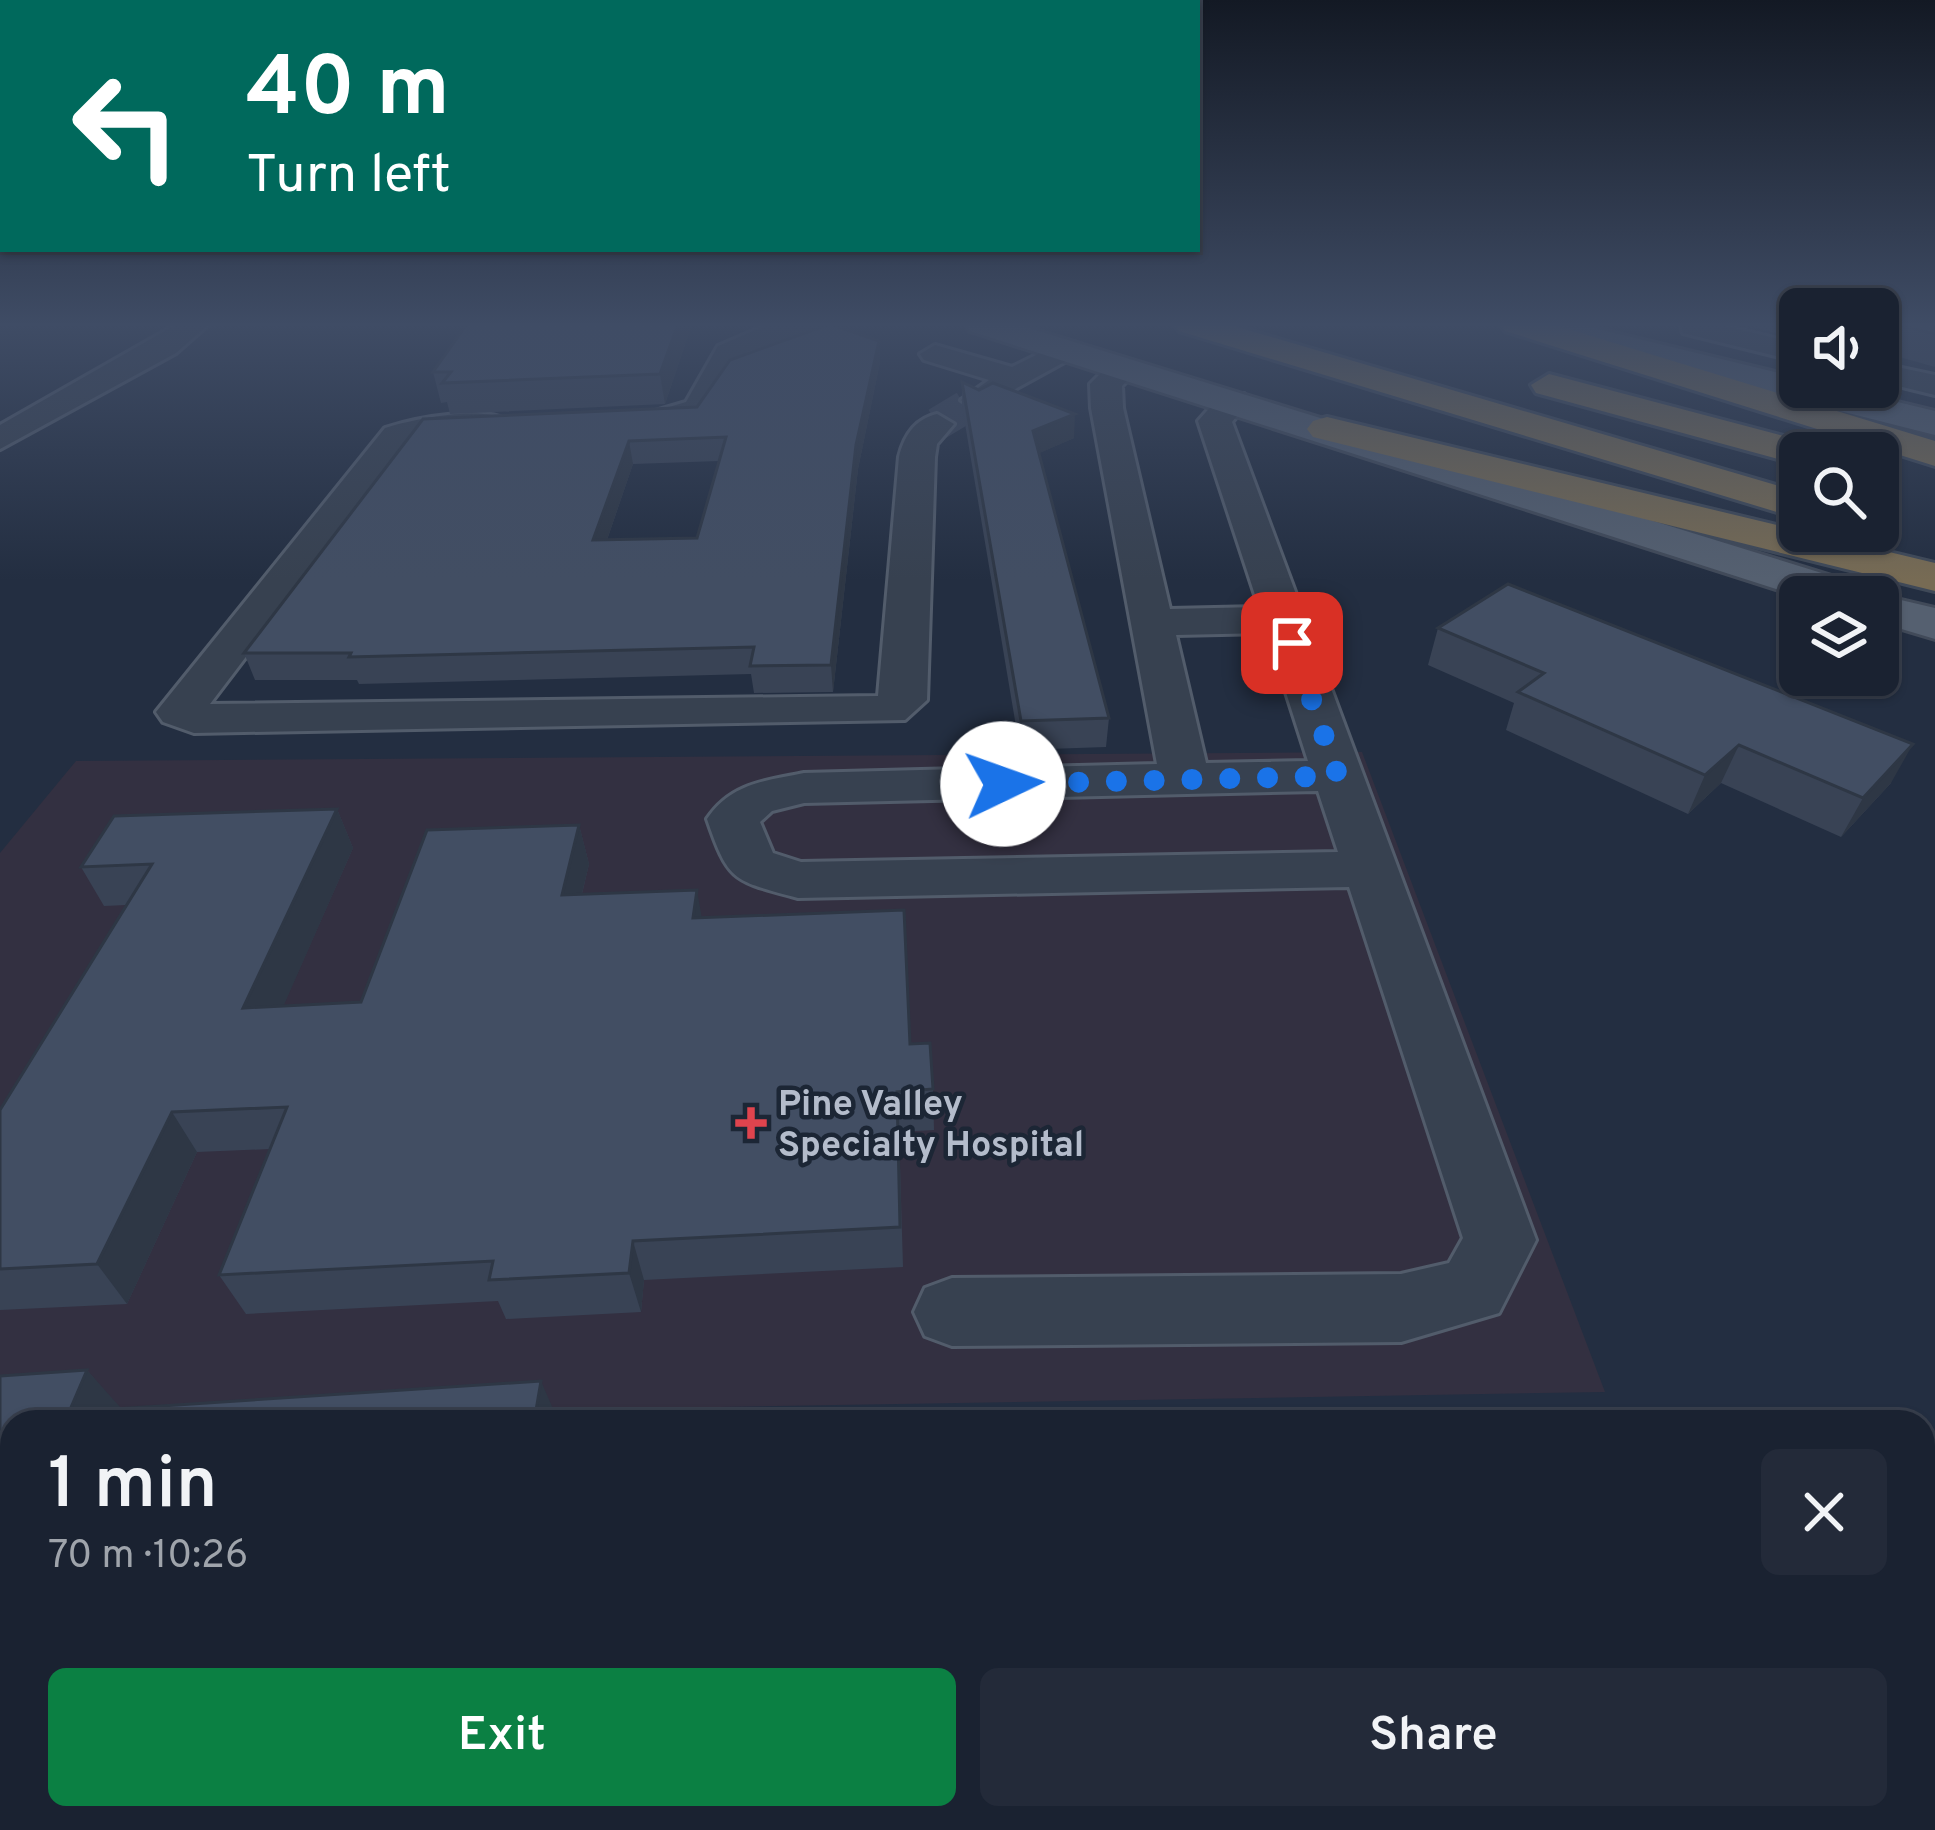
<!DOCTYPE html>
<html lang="en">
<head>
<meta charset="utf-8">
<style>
	:root { --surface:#1a2231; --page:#232a39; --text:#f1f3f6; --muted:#9fa4ab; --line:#383f4d; --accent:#0b8043 }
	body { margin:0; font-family:Overpass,sans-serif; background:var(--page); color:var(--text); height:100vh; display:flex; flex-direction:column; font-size:45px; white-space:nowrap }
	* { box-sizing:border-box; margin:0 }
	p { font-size:39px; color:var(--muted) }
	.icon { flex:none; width:66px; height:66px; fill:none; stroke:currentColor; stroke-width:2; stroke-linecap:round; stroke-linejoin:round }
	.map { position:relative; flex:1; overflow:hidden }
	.panel { position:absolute; left:0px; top:1410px; width:1935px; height:420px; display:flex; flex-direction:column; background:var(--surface); border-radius:36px 36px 0 0; box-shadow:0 3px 9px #0004,0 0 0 3px var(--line) }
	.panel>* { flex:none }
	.top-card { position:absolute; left:0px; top:0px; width:1200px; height:252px; box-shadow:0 3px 9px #0004,0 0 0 3px var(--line); background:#00695c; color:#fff; overflow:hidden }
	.buttons { position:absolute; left:1779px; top:288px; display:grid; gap:24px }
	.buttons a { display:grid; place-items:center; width:120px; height:120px; border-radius:18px; background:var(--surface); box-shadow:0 3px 9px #0004,0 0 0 3px var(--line); font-size:60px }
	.pin { position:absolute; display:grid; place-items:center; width:102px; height:102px; color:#fff; margin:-51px; border-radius:24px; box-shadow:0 6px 18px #0006 }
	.me { position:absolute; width:132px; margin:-66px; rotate:87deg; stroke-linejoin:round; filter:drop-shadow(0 0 9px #0008) }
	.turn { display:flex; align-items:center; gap:42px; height:252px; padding:0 48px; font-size:54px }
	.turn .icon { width:156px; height:156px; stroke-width:2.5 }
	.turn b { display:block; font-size:84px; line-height:102px }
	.round { display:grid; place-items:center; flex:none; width:126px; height:126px; border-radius:18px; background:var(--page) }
	.summary { display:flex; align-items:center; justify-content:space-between; height:204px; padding:0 48px }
	h1 { font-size:72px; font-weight:600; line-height:90px }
	.button { display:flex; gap:24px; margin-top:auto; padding:24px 48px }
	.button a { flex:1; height:138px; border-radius:18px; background:var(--accent); color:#fff; font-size:48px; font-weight:600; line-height:138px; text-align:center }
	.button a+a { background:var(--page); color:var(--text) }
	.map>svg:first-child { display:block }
	.medical { fill:#333041 }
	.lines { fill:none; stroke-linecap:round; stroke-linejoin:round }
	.minor-tunnel { stroke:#394356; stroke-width:33; stroke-dasharray:33 16; stroke-linecap:butt }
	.minor-casing { stroke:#525c6b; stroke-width:6 }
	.major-casing { stroke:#414a59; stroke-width:6 }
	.highway-casing { stroke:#3f4958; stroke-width:6 }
	.minor { fill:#374150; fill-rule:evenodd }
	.major { fill:#556070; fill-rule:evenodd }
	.highway { fill:#776b54; fill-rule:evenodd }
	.wall { fill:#394355; fill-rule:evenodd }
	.shaded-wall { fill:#2e3745 }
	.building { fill:#424e63; stroke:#2e3745; stroke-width:3; fill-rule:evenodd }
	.route { stroke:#1a73e8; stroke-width:21; stroke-dasharray:0 37.8 }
	.health-dot { fill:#e0444e; stroke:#1c2635; stroke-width:4.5 }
	.labels { text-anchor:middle; stroke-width:9; stroke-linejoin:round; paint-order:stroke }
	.poi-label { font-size:36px; font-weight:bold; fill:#b4bccb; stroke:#1c2635; text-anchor:start }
</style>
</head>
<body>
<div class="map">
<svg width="1935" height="1830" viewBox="0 0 1935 1830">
	<rect width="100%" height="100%" fill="#232e41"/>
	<path class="medical" d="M1362,752L1605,1392L659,1408L0,1407V853L76,761Z"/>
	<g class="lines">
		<path class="minor-tunnel" d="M937,424L977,400"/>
		<defs>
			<path id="minor" d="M177,324H209L176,353L0,449V425Z
				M769,324H824L820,330L747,352L701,423L675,430L642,429L637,422L642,415L686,402L718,346Z
				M1681,324H1716L1800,344V362L1683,333Z
				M1066,340L1077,343L1081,349L1077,355L977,410L961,400L989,380L924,360L920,354L935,345L1012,367Z
				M1123,360L1138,369L1122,386L1123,408L1170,609L1259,607L1198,421L1222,394H1244L1249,401L1232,422L1536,1240L1499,1313L1401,1342L952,1346L925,1336L914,1312L925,1288L952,1278L1401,1274L1449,1263L1463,1238L1349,887L798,898C733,880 729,883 707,819C731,783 765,781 804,773L1157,764L1091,408L1090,384L1112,362ZM1267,633L1308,761L1206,763L1176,635ZM1318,791L1338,852L801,862L773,853L760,822L772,811L804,803Z
				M1878,363L1935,375V395L1878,381Z
				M937,414L954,424L937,444L935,457L927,700L905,720L194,733L163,722L156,712L385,428C413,419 493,402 513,425C494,447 437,433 409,442L210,704L878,696L899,457C904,436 915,419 937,414Z
				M631,1818H731L729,1830H629Z"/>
			<path id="major" d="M965,324H1016L1867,587L1871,593L1935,608V639L1878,622V597H1801L970,331Z
				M1519,324H1577L1800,378V387H1835L1935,411V435L1524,331Z"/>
			<path id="highway" d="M1174,324H1227L1800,492V519L1179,331Z
				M1500,324H1552L1935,441V466L1505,331Z
				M1549,374L1814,444L1820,453H1800V465L1536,393L1531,385Z
				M1327,417L1935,563V591L1313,437L1307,429L1313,421Z"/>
		</defs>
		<use href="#minor" class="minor-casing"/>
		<use href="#major" class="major-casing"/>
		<use href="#highway" class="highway-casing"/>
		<use href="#minor" class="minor"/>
		<use href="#major" class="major"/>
		<use href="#highway" class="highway"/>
	</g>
	<path class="wall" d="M692,324L665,404L450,414L447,402L441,403L433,372Z
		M1743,324H1800V340Z
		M1878,324H1935V367L1878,351Z
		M879,341L880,362L858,469L833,692L754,693L751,674L359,684L357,680H255L244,653L423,419L697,407ZM719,461L697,538L607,540L633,464Z
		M962,382L1074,438L1039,453L1109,718L1106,747L1020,750L962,406Z
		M1438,628L1891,783L1841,837L1721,783L1688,814L1506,730L1514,703L1428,665Z
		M337,809L353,848L283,1006L361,1002L579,825L589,864L582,894L702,918L910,1044L933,1089L934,1130L899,1132L903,1267L644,1280L641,1312L506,1319L498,1301L246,1314L219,1275L270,1149L197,1152L127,1304L0,1310V1110L126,905L104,906L81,867Z
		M87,1370L119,1408L557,1418L556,1422H12V1818H335L334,1824L265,1830H0V1376Z
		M808,1818H1083L811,1828Z
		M1173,1818H1391L1384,1828L1174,1824Z"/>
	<path class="shaded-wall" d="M678,324H692L665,404L660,374Z
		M879,341L880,362L858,469L833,692L831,665L856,445Z
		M1075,414L1074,438L1033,456V431Z
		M629,441L633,464L598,566L593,540Z
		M1913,744L1891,783L1841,837L1863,798Z
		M1739,745L1721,783L1688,814L1705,775Z
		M337,809L353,848L265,1048L243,1008Z
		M579,825L589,864L572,935L562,895Z
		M697,890L704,930L693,918Z
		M172,1112L197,1152L127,1304L97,1264Z
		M633,1241L644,1280L641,1312L629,1273Z
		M87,1370L120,1407L113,1422L69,1412Z
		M541,1381L557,1418L556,1422H534Z"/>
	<path class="building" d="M467,324H678L660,374L442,383L451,372H433Z
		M830,324L879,341L856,445L831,665L750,666L754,647L349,657L351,653H244L423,419L697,407L730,360ZM726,437L697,538L593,540L629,441Z
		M1895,324H1935V334Z
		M962,382L979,390L993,383L1075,414L1033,431L1109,718L1021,721Z
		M1508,584L1913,744L1863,798L1739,745L1705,775L1518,692L1544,673L1438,628Z
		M337,809L243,1008L361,1002L427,830L579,825L562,895L697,890L693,918L904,910L910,1044L930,1043L933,1089L897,1092L900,1227L633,1241L629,1273L489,1280L493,1261L219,1275L287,1107L172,1112L97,1264L0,1269V1110L152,864L81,867L114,816Z
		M87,1370L69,1412L541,1381L534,1422H12V1818H44L0,1821V1376Z"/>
	<linearGradient id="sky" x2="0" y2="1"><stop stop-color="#131924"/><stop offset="0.56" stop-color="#3f4c65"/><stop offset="1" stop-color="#3f4c65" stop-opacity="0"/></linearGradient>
	<rect width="1935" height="580" fill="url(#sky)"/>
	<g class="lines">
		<path class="route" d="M1003,784L1338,776L1292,643"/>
	</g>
	<path class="health-dot" d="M745 1105h12v12h12v12h-12v12h-12v-12h-12v-12h12z"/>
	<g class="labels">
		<g class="poi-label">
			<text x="778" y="1115">Pine Valley<tspan x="778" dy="41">Specialty Hospital</tspan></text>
		</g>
	</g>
</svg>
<div class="buttons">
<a><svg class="icon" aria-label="sound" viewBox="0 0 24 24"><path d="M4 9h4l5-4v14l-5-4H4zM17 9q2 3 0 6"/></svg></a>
<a><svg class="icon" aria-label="search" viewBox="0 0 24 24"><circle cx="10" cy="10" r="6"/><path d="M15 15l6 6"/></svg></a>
<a><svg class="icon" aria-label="layers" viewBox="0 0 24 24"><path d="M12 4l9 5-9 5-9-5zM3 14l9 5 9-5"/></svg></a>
</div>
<div class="pin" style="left:1292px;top:643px;background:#d93025"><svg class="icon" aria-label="arrive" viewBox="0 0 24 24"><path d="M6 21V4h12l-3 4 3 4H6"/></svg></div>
<svg class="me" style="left:1003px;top:784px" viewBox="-20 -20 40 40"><circle r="19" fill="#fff"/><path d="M0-13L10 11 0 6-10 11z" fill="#1a73e8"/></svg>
<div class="top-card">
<div class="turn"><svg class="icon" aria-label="left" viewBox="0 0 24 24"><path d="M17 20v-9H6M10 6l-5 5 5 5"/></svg><div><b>40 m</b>Turn left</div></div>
</div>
<section class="panel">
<div class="summary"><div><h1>1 min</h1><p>70 m · 10:26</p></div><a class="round"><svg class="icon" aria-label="close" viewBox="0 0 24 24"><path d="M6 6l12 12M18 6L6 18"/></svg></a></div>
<div class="button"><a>Exit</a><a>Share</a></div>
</section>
</div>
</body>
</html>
